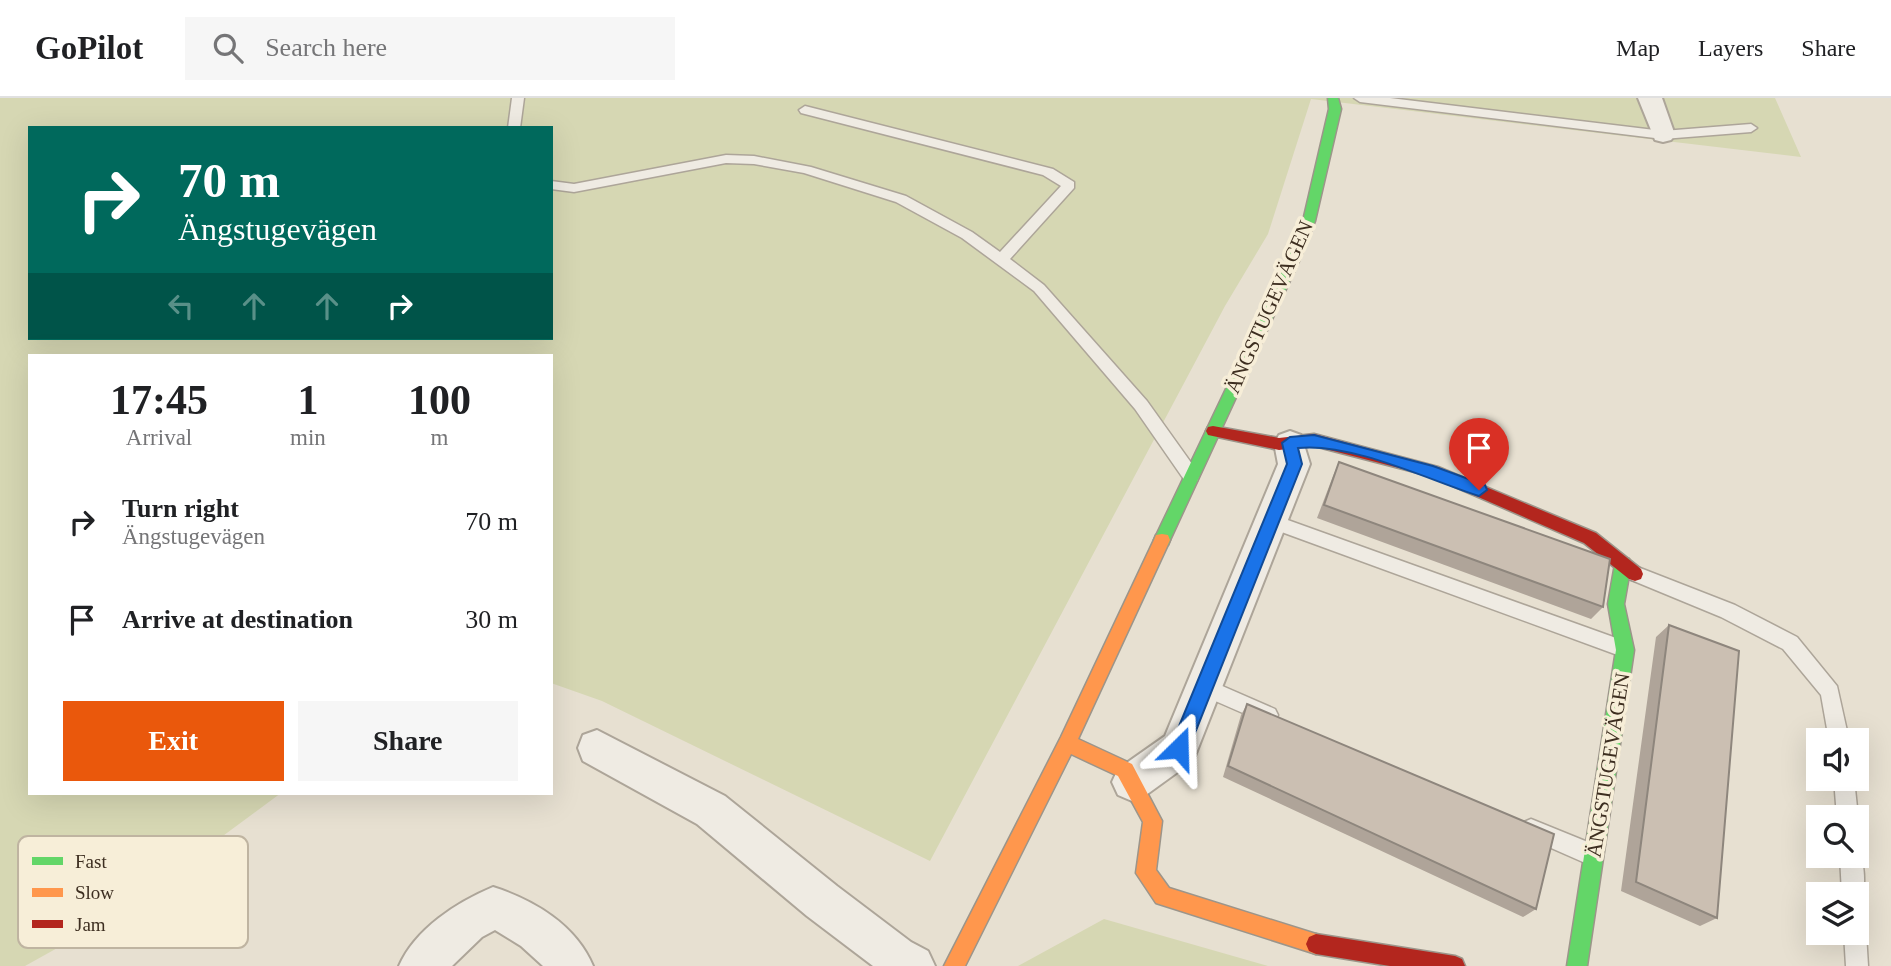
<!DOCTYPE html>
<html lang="en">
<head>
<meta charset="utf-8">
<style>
	:root { --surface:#fff; --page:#f6f6f6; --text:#202124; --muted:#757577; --line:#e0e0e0; --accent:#ea580c }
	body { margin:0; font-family:Georgia,serif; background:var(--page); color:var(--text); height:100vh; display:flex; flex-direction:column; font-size:26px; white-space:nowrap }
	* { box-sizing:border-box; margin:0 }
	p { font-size:23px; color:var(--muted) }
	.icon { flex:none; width:38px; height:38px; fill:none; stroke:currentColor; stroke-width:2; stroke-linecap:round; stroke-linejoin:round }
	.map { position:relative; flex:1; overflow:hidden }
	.side { position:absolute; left:28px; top:256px; width:525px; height:441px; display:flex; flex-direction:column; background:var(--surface); border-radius:0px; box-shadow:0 7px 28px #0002 }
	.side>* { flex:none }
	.top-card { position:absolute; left:28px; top:28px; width:525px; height:214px; border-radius:0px; box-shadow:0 7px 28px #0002; background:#00695c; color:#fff; overflow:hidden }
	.tools { position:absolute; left:1806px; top:630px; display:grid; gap:14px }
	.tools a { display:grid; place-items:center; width:63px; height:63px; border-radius:0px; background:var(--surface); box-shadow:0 7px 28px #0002; font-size:35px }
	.pin { position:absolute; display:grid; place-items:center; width:60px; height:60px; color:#fff; margin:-72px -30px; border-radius:50% 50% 50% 0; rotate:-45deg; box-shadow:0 0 7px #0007 }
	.pin .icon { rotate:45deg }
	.me { position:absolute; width:77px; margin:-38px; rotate:22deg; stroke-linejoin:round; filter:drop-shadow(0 0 5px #0008) }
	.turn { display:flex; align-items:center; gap:24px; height:147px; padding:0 35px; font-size:32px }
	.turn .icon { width:91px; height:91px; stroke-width:2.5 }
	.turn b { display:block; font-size:49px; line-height:60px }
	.lanes { display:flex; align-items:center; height:66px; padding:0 35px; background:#0003; justify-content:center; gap:35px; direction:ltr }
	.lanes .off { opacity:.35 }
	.eta { display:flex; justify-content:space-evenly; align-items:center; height:119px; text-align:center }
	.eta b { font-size:42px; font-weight:600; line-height:49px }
	.action { display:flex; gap:14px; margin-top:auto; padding:14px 35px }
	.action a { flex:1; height:80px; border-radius:0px; background:var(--accent); color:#fff; font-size:28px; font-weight:600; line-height:80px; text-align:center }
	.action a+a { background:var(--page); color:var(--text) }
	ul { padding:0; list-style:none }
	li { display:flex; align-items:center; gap:21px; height:98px; padding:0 35px }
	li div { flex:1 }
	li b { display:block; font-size:26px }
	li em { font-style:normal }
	header { display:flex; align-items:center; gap:42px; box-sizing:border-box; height:98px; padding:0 35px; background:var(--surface); border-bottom:2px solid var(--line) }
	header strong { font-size:33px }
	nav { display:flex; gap:38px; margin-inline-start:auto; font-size:24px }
	.search { width:490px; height:63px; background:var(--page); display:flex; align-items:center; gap:18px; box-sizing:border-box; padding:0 24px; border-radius:0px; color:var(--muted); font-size:26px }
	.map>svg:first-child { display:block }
	.green { fill:#d6d7b3; fill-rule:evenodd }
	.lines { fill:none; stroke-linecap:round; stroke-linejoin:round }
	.lane-casing { stroke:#ada599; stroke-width:3 }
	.street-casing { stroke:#ada599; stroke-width:4 }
	.fast-casing { stroke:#9c958a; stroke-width:3 }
	.slow-casing { stroke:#9c958a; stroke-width:3 }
	.jam-casing { stroke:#9c958a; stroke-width:3 }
	.lane { fill:#efebe3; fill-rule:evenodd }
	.street { fill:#efebe3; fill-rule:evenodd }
	.fast { fill:#63d668; fill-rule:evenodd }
	.slow { fill:#ff974d; fill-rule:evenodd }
	.jam { fill:#b3261e; fill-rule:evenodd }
	.wall { fill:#afa499 }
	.building { fill:#cbbfb2; stroke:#8e867d; stroke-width:2 }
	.route { fill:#1a73e8; stroke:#114b97; stroke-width:2 }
	.labels { text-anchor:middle; stroke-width:7; stroke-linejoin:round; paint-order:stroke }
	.street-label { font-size:21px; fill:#3d2e20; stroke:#f7eed8 }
	.key { fill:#f7eed8; stroke:#bfb4a1; stroke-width:2 }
	.key-label { font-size:19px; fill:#3d2e20 }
</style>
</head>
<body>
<header>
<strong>GoPilot</strong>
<div class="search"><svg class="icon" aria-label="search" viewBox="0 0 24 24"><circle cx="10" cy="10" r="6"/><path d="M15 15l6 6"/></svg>Search here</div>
<nav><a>Map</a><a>Layers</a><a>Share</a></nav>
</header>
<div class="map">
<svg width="1891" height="868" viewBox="0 0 1891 868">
	<rect width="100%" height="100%" fill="#e7e0d1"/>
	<path class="green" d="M0,0H1775L1801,59L1311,1L1268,136L1225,208L930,763L602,603L551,585V257H30V695H281L113,819L25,868H0ZM30,30H551V240H30Z
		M1104,821L1268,868H1018Z"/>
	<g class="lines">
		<defs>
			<path id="lane" d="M512,0H524L520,30H508Z
				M1354,0H1390L1663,33L1751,26L1757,30L1751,34L1663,41L1360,4Z
				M805,8L1053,71L1074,84V90L1010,161L1044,187L1147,303L1197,373L1199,378L1197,383H1185L1135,311L1034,193L962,140L896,104L804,75L754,66L726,65L574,94L551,91V83L574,86L726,57L754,58L811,69L906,98L972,134L1000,154L1061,88L1043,77L801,15L799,12Z
				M1271,416L1630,545L1632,551L1630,557L1623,559L1265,428L1262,423L1265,418Z
				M1635,468L1735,507L1797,539L1837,588L1849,642H1829L1821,597L1783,551L1721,519L1629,481L1626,476L1629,471Z
				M1204,580L1275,611L1278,617L1275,623L1268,626L1197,595L1194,589L1197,583Z
				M1834,681H1854L1858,719L1857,721L1837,719Z
				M1531,721L1600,749L1603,757L1600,765L1592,768L1524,738L1520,731L1524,724Z
				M1857,750C1865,761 1866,790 1861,804L1857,805V796H1842L1840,758H1857Z
				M1857,824L1863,827L1866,835L1868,868H1846L1844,835H1857Z"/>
			<path id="street" d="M1638,0H1662L1675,37L1671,42L1663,44L1655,42Z
				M1290,333L1301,337L1310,366L1193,663L1146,697L1132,703L1118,697L1112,684L1118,671L1165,638L1278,366L1274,345L1279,337Z
				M597,632L725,698L837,788L911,844L928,853L935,868H873L807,818L697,726L583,663L578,650L583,637Z
				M493,789C534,802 576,827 593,868H543L521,848L495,832L482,839L452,868H399C415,831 457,804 493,789Z"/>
			<path id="fast" d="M1328,0H1338L1341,11L1315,123L1299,163L1170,442L1168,447H1156L1154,442L1287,163L1303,123L1329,11Z
				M1623,459L1629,461L1631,466L1624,506L1634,552L1587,868H1567L1616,552L1608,506L1615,466L1617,461Z"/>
			<path id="slow" d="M1162,436L1168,437L1170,442L1078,641L1132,666L1162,723L1156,772L1169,790L1316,836L1323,839L1326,846L1323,853L1316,856L1156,805L1136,775L1143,724L1118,678L1071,656L965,868H944L1061,639L1154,442L1156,437Z"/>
			<path id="jam" d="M1213,328L1279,340L1314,336L1438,369L1596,435L1641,471L1643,476L1641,481L1635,483L1629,481L1584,445L1430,378L1314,348L1279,352L1208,337L1206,333L1208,329Z
				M1316,836L1455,858L1462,861L1465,868H1390L1316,856L1309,853L1306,846L1309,839Z"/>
		</defs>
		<use href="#lane" class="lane-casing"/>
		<use href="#street" class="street-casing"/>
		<use href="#fast" class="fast-casing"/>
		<use href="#slow" class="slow-casing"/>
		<use href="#jam" class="jam-casing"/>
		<use href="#lane" class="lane"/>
		<use href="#street" class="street"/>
		<use href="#fast" class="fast"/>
		<use href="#slow" class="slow"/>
		<use href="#jam" class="jam"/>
	</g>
	<path class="wall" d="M1339,364L1603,509L1591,521L1317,420L1333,378Z
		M1669,527L1717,820L1700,828L1621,793L1656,539Z
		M1247,606L1536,811L1523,819L1223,679L1241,617Z"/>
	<path class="building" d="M1339,364L1610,461L1603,509L1324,407Z
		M1669,527L1739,553L1717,820L1636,784Z
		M1247,606L1554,736L1536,811L1228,668Z"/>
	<path class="route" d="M1314,337L1433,368L1485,387L1487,392L1479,398C1429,382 1350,344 1298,350L1302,366L1189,650L1186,656L1179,659L1173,656L1170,650L1287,366L1282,345L1290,339Z"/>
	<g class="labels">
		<g class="street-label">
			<text transform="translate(1269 209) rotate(-66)" y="7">ÄNGSTUGEVÄGEN</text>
			<text transform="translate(1608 667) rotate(-81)" y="7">ÄNGSTUGEVÄGEN</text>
		</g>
	</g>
	<rect x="18" y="738" width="230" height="112" rx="10" class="key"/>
	<rect x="32" y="759" width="31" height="8" fill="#63d668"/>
	<rect x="32" y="790" width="31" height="9" fill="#ff974d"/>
	<rect x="32" y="822" width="31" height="8" fill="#b3261e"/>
	<g class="key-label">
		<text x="75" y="770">Fast</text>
		<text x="75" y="801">Slow</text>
		<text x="75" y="833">Jam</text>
	</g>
</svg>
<div class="tools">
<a><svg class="icon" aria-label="sound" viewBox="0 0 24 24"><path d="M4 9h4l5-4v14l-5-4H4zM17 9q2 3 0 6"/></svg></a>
<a><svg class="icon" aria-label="search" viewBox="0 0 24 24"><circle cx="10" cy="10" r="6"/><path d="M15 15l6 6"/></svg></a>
<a><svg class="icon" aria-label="layers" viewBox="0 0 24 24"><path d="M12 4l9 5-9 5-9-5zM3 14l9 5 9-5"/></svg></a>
</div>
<div class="pin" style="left:1479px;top:392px;background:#d93025"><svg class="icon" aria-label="arrive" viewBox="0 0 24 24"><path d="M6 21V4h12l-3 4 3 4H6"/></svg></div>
<svg class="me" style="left:1179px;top:650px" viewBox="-20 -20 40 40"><path d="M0-17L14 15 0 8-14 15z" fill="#1a73e8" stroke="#fff" stroke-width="4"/></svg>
<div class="top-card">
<div class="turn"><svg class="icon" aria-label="right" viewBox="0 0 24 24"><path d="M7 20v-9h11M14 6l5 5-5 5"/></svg><div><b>70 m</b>Ängstugevägen</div></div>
<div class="lanes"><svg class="icon off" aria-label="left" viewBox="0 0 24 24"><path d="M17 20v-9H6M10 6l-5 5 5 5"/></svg><svg class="icon off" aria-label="ahead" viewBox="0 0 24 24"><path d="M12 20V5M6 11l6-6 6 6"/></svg><svg class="icon off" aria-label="ahead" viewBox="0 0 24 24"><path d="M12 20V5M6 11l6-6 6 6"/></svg><svg class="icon" aria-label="right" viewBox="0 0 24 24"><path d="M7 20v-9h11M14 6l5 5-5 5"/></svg></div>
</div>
<section class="side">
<div class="eta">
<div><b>17:45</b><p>Arrival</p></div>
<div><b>1</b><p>min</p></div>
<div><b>100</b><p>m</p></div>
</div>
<ul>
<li><svg class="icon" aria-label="right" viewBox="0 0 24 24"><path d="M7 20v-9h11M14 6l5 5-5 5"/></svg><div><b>Turn right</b><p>Ängstugevägen</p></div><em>70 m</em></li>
<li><svg class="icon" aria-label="arrive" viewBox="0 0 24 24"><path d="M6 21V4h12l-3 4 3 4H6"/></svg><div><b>Arrive at destination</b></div><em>30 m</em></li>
</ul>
<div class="action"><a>Exit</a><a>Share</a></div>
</section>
</div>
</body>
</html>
